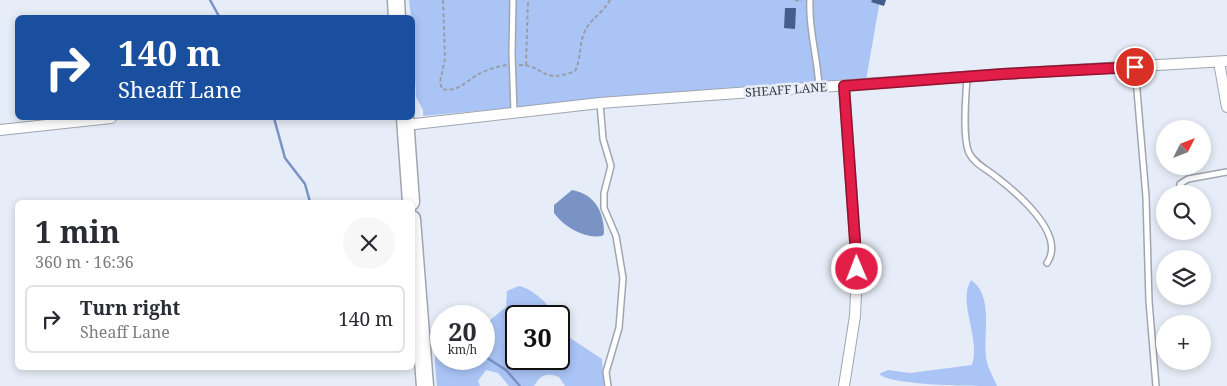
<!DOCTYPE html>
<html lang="en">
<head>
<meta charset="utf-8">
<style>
	:root { --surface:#fff; --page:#f7f7f7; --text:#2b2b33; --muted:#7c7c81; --line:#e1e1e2 }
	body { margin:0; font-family:"Noto Serif",serif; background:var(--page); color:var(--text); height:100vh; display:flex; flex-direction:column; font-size:19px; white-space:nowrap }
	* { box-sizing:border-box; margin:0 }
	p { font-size:16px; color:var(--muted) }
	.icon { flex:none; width:28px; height:28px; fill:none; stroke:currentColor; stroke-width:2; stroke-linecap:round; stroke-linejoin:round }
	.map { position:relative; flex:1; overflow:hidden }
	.sheet { position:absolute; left:15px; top:200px; width:400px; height:170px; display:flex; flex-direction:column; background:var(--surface); border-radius:8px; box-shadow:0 2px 8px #0003 }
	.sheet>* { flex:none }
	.banner { position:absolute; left:15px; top:15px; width:400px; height:105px; border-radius:8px; box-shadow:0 2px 8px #0003; background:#1a4fa0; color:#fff; overflow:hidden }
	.needle { width:32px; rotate:48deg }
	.controls { position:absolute; left:1156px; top:120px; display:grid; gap:10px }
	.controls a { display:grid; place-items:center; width:55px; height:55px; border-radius:50%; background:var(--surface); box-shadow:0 2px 8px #0003; font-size:25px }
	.speed { position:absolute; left:430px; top:305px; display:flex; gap:10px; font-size:25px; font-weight:700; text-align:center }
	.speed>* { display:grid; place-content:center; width:65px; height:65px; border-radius:50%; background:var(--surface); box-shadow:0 2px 8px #0003; line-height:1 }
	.speed small { font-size:12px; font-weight:400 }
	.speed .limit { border:2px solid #111; border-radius:8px; background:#fff; color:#111 }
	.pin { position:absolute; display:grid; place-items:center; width:42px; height:42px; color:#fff; margin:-21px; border:2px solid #fff; border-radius:50%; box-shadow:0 1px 5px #0007 }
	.me { position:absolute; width:55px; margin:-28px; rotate:359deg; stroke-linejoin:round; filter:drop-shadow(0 0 4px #0008) }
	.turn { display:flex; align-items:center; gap:18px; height:105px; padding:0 20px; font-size:22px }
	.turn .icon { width:65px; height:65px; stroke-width:2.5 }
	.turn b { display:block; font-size:35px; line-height:42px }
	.round { display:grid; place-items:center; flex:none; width:52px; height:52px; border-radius:26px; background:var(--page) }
	.head { display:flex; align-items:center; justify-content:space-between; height:85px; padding:0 20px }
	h1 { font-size:30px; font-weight:700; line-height:38px }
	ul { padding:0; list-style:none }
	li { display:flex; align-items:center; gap:15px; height:68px; margin:0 10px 8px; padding:0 10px; border:2px solid var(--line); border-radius:8px }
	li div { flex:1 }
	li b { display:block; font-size:19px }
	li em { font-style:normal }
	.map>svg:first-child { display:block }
	.green { fill:#aac4f6 }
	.water { fill:#7993c4 }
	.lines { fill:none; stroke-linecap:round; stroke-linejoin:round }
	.stream { stroke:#7993c4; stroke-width:2.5 }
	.building { fill:#465d8b }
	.lane-casing { stroke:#a0a5b0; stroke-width:8 }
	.street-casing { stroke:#a0a5b0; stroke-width:12 }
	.primary-casing { stroke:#a0a5b0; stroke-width:19 }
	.path { stroke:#9a9ea6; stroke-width:2; stroke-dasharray:4 2.5; stroke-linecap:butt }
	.lane { stroke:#fff; stroke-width:5 }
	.street { stroke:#fff; stroke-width:10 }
	.primary { stroke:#fff; stroke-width:16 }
	.route-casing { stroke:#92132f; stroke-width:12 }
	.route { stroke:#e11d48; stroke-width:9 }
	.labels { text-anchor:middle; stroke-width:5; stroke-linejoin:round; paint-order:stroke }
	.street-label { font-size:12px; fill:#3b3d41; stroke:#e7edf8 }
</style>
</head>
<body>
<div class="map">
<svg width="1227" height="386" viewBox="0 0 1227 386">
	<rect width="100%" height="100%" fill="#e7edf8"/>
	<path class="green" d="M409,0H880L866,80L609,99L423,116V110L416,97L412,18L411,17Z
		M971,280C994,296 983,333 986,357C987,367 993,376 997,386C974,386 892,386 879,374L888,370L910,373L972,365C981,337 957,303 971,280Z
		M519,286C533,289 549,304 555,316H516V359H559V325L564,334L602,359L604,386H565L559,377C547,372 540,375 534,386H509L498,373L486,370L478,381L480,386H437L435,364V325L437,319L441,318V359H484V325L506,307L507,291Z"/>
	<path class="water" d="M572,190C595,194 604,212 604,234L602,236C585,239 564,227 554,213V205Z"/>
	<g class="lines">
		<path class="stream" d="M210,0L220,18
			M274,118L285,158L305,184L310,202
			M428,331L441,338
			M484,356L506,370L520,386"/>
	</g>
	<path class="building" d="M872,0H886L884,6L871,2Z
		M785,8H796L795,29L784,28Z"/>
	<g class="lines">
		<defs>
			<path id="lane" d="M513,0L512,53L514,112
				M810,0C808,29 818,58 819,88
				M1135,67L1146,197L1149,301L1156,386
				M967,77C966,95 962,137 969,153C975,164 985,168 995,176C1016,192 1067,234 1047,263
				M600,103L603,139L611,166L604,193V208L616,236L623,278L619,328L606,372L608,386
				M1179,194L1180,184L1188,179L1227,172"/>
			<path id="street" d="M1219,62L1227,107
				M406,125L600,103L696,96L1003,74L1227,61
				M0,130L111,118
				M844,386L855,316L857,269L844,86"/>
			<path id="primary" d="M396,0L397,18
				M405,118L411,202
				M412,219L425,386"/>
		</defs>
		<use href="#lane" class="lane-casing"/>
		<use href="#street" class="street-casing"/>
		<use href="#primary" class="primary-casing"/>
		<path class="path" d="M443,0L445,59L440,82L442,89C456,93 467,81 477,75C485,70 499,66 507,65
			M795,0L802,1
			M519,65C546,65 540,85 575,71C581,60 579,45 584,33C589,20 603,13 610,0
			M526,65L528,0"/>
		<use href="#lane" class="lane"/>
		<use href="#street" class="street"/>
		<use href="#primary" class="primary"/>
	</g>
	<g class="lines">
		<defs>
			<path id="route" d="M857,269L844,86L1003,74L1135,67"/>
		</defs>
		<use href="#route" class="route-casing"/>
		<use href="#route" class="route"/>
	</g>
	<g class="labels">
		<g class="street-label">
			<text transform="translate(786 90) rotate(-4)" y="4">SHEAFF LANE</text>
		</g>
	</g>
</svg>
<div class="controls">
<a><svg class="needle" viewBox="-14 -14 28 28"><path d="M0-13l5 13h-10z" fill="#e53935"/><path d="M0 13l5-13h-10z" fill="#7c7c81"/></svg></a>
<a><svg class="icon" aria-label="search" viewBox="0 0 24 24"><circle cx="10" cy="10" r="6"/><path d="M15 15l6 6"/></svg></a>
<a><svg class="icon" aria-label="layers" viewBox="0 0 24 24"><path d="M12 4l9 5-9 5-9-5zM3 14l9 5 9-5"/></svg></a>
<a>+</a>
</div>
<div class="speed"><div>20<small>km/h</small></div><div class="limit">30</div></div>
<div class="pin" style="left:1135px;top:67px;background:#d93025"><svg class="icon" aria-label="arrive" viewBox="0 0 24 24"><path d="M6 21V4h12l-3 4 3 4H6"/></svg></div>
<svg class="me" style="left:857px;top:269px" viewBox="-20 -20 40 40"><circle r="17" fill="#e11d48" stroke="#fff" stroke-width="3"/><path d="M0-11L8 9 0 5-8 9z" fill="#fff"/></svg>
<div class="banner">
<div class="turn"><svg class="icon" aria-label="right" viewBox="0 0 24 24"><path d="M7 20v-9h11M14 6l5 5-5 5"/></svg><div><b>140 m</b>Sheaff Lane</div></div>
</div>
<section class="sheet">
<div class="head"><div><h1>1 min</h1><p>360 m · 16:36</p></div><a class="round"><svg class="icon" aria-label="close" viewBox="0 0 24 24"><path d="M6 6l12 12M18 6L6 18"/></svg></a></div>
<ul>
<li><svg class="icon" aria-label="right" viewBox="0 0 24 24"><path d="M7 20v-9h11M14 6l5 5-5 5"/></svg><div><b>Turn right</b><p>Sheaff Lane</p></div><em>140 m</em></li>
</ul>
</section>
</div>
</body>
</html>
